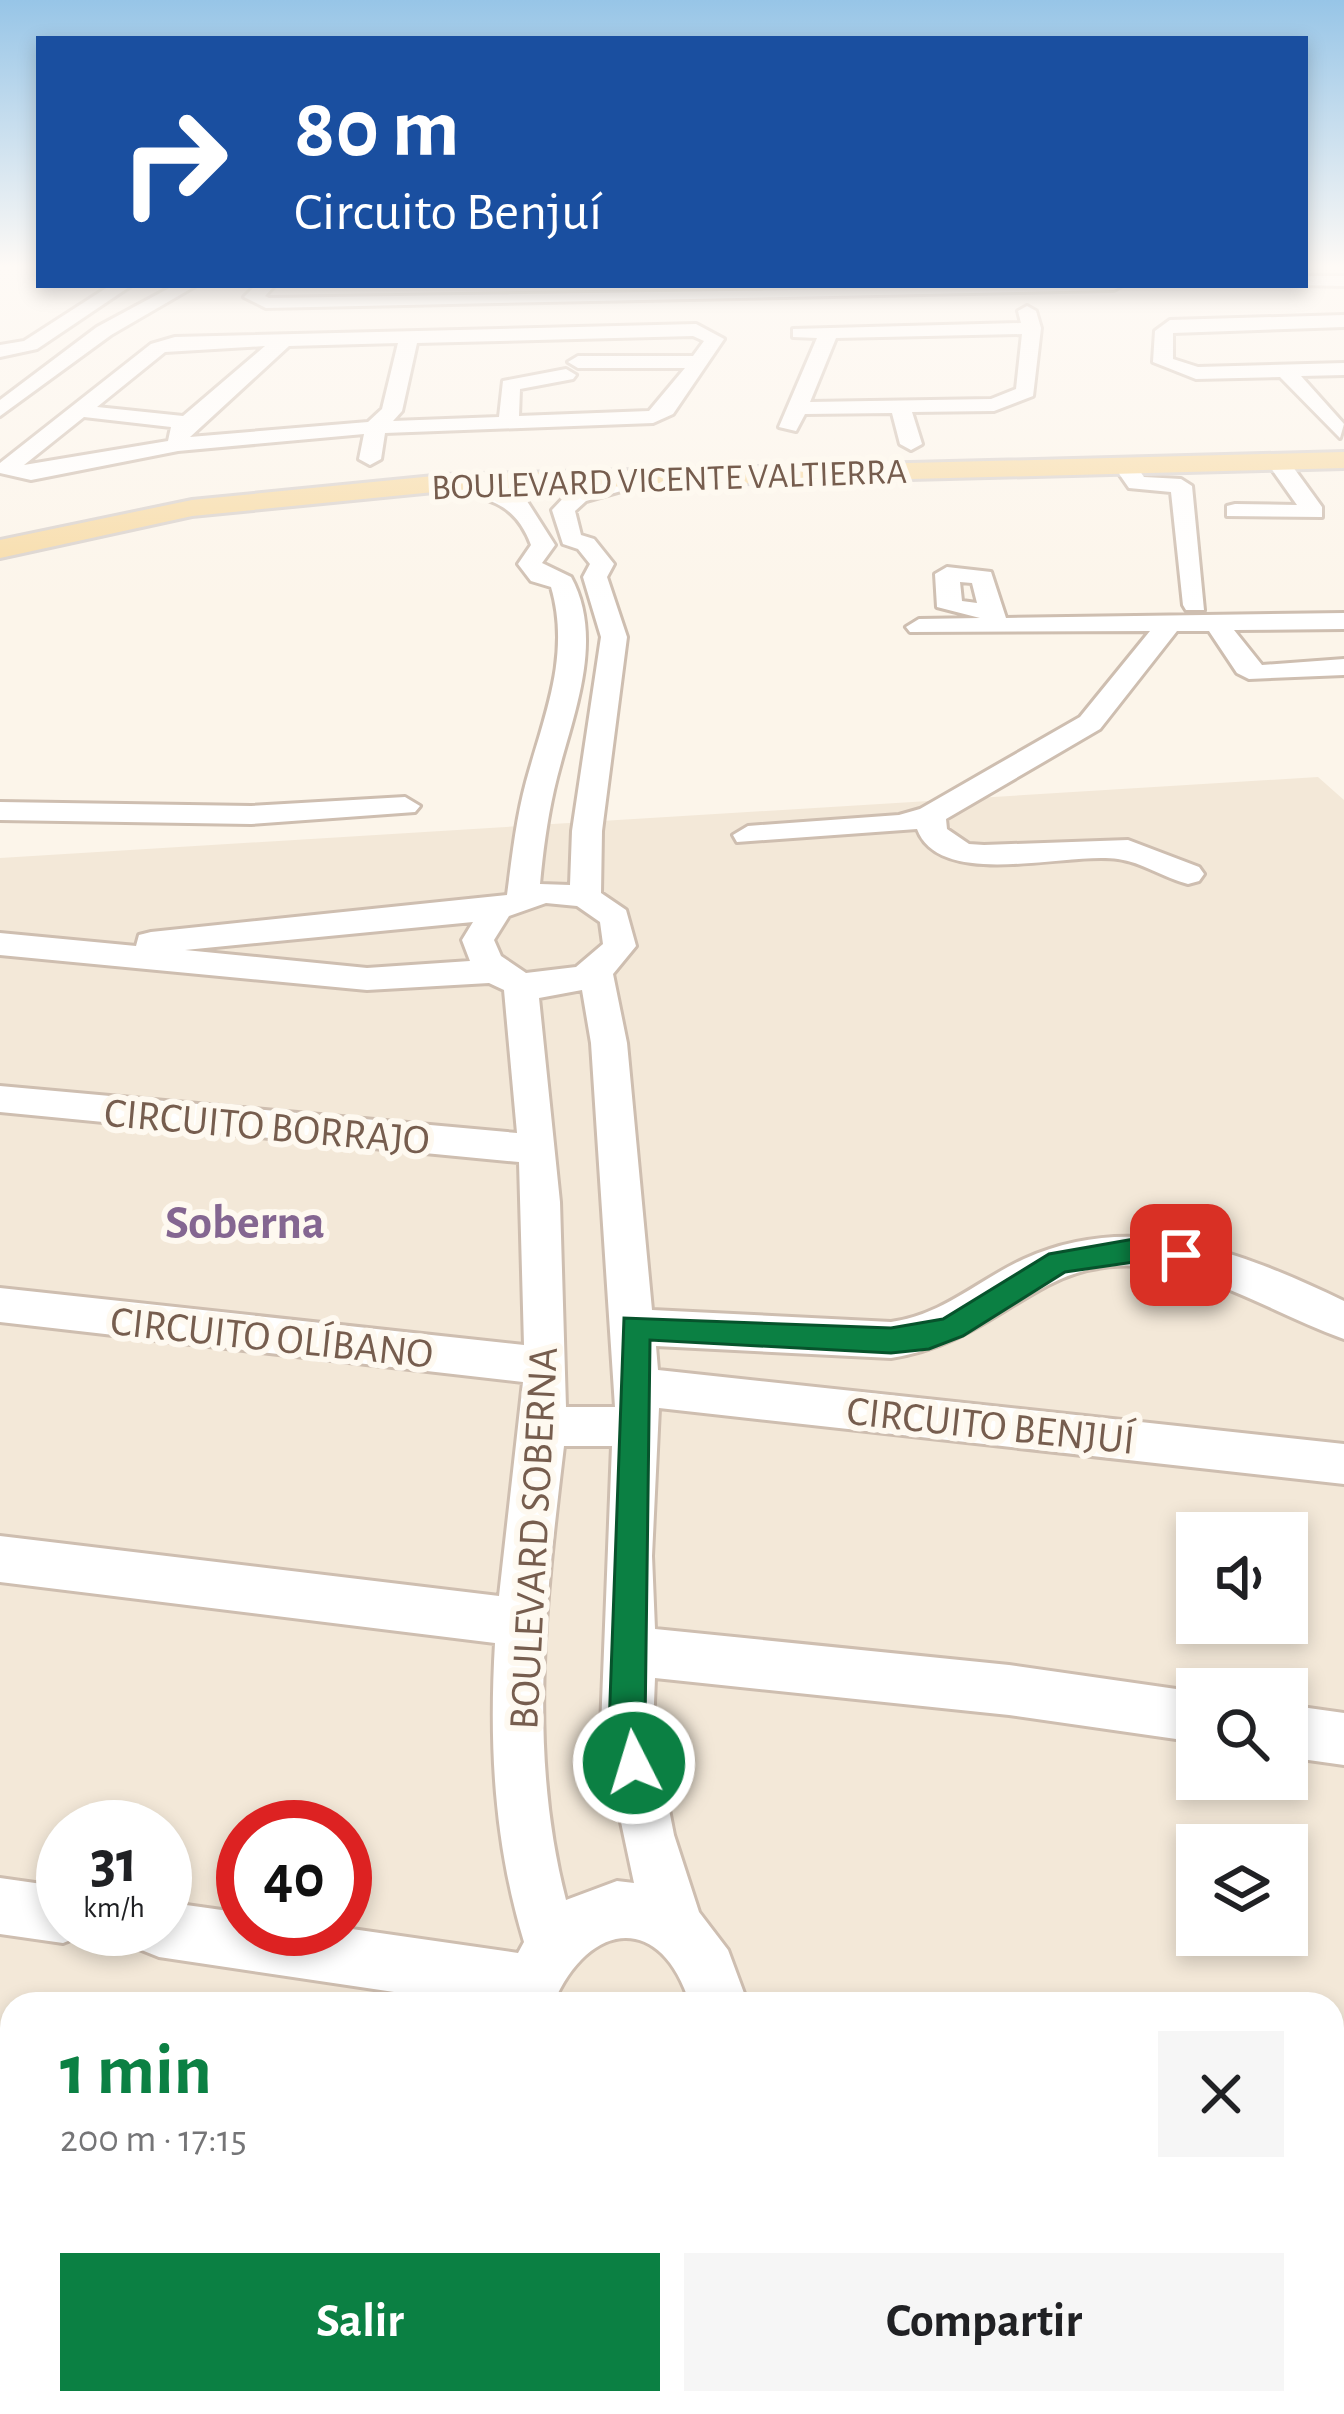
<!DOCTYPE html>
<html lang="es">
<head>
<meta charset="utf-8">
<style>
	:root { --surface:#fff; --page:#f6f6f6; --text:#202124; --muted:#757577; --accent:#0b8043 }
	body { margin:0; font-family:"Alegreya Sans",sans-serif; background:var(--page); color:var(--text); height:100vh; display:flex; flex-direction:column; font-size:45px; white-space:nowrap }
	* { box-sizing:border-box; margin:0 }
	p { font-size:39px; color:var(--muted) }
	.icon { flex:none; width:66px; height:66px; fill:none; stroke:currentColor; stroke-width:2; stroke-linecap:round; stroke-linejoin:round }
	.map { position:relative; flex:1; overflow:hidden }
	.drawer { position:absolute; left:0px; top:1992px; width:1344px; height:423px; display:flex; flex-direction:column; background:var(--surface); border-radius:36px 36px 0 0; box-shadow:0 6px 18px #0003 }
	.drawer>* { flex:none }
	.guide { position:absolute; left:36px; top:36px; width:1272px; height:252px; border-radius:0px; box-shadow:0 6px 18px #0003; background:#1a4fa0; color:#fff; overflow:hidden }
	.controls { position:absolute; left:1176px; top:1512px; display:grid; gap:24px }
	.controls a { display:grid; place-items:center; width:132px; height:132px; border-radius:0px; background:var(--surface); box-shadow:0 6px 18px #0003; font-size:60px }
	.speed { position:absolute; left:36px; top:1800px; display:flex; gap:24px; font-size:60px; font-weight:700; text-align:center }
	.speed>* { display:grid; place-content:center; width:156px; height:156px; border-radius:50%; background:var(--surface); box-shadow:0 6px 18px #0003; line-height:1 }
	.speed small { font-size:30px; font-weight:400 }
	.speed .limit { border:18px solid #d22; background:#fff; color:#111 }
	.pin { position:absolute; display:grid; place-items:center; width:102px; height:102px; color:#fff; margin:-51px; border-radius:24px; box-shadow:0 6px 18px #0006 }
	.me { position:absolute; width:132px; margin:-66px; rotate:355deg; stroke-linejoin:round; filter:drop-shadow(0 0 9px #0008) }
	.turn { display:flex; align-items:center; gap:42px; height:252px; padding:0 60px; font-size:54px }
	.turn .icon { width:156px; height:156px; stroke-width:2.5 }
	.turn b { display:block; font-size:84px; line-height:102px }
	.round { display:grid; place-items:center; flex:none; width:126px; height:126px; border-radius:0px; background:var(--page) }
	.head { display:flex; align-items:center; justify-content:space-between; height:204px; padding:0 60px }
	h1 { font-size:72px; font-weight:600; line-height:90px; color:var(--accent) }
	.primary-button { display:flex; gap:24px; margin-top:auto; padding:24px 60px }
	.primary-button a { flex:1; height:138px; border-radius:0px; background:var(--accent); color:#fff; font-size:48px; font-weight:600; line-height:138px; text-align:center }
	.primary-button a+a { background:var(--page); color:var(--text) }
	.map>svg:first-child { display:block }
	.residential { fill:#f3e8d8; fill-rule:evenodd }
	.industrial { fill:#ede8e2 }
	.lines { fill:none; stroke-linecap:round; stroke-linejoin:round }
	.minor-casing { stroke:#cebeb0; stroke-width:6 }
	.major-casing { stroke:#d9d2cd; stroke-width:6 }
	.minor { fill:#fff; fill-rule:evenodd }
	.major { fill:#f7dba6; fill-rule:evenodd }
	.route { fill:#0b8043; stroke:#07532c; stroke-width:3 }
	.labels { text-anchor:middle; stroke-width:12; stroke-linejoin:round; paint-order:stroke }
	.far-street-label { font-size:36px; fill:#765d4e; stroke:#fef9f0 }
	.street-label { font-size:42px; fill:#765d4e; stroke:#fef9f0 }
	.quarter-label { font-size:48px; font-weight:bold; fill:#846691; stroke:#fef9f0 }
</style>
</head>
<body>
<div class="map">
<svg width="1344" height="2414" viewBox="0 0 1344 2414">
	<rect width="100%" height="100%" fill="#fcf5ea"/>
	<path class="residential" d="M1318,777L1344,800V2414H495L497,2403H1332V2004H12V2092L0,2089V858ZM1197,1533H1287V1623H1197ZM1197,1689H1287V1779H1197ZM63,1827H165V1929H63ZM243,1827H345V1929H243ZM1197,1845H1287V1935H1197Z"/>
	<path class="industrial" d="M0,2090L12,2092V2403H497L495,2414H0Z"/>
	<g class="lines">
		<defs>
			<path id="minor" d="M1305,276H1344V286L1300,285H1305Z
				M111,285H132L37,349L0,357V345L24,341Z
				M175,285H197L111,335L0,416V400L97,327Z
				M256,285H275L265,296L269,298L1123,285L1114,290L266,308L244,297Z
				M1027,306L1036,311L1041,328L1033,396L994,411L912,412L922,444L911,450L900,444L892,413L805,414L796,431L779,427L817,338L793,337V329L1021,323L1018,311ZM1022,334L1016,389L991,399L810,402L836,338Z
				M1344,315V327L1173,333V359L1198,367L1344,363V375L1301,376L1344,424L1340,438L1280,377L1196,379L1153,362L1155,331L1170,320Z
				M696,324L724,339L673,414L653,423L385,433L381,459L370,465L359,459L364,434L178,451L31,480L0,473V463L151,344L175,337ZM693,336L704,341L693,356H578L568,362L578,368H685L649,411L519,416L520,389L573,379L576,375L566,369L503,381L499,417L393,421L402,411L417,343ZM398,343L382,409L368,422L190,437L289,346ZM265,346L183,416L97,407L165,352ZM84,417L171,427L168,441L24,465Z
				M1277,455L1285,456L1322,507V517L1227,516V506L1235,504L1297,505L1266,461Z
				M1116,460H1132L1144,477L1181,479L1192,486L1204,610H1186L1183,605L1171,492L1129,488L1113,465Z
				M648,469L659,476L656,481L586,501L575,511L581,535L594,539L614,564L607,577L627,637L602,831L601,893L626,910L636,946L613,974L627,1043L652,1310L891,1322C945,1314 976,1281 1024,1259C1134,1209 1242,1252 1344,1301V1339C1249,1305 1152,1230 1048,1285C990,1316 959,1347 891,1358L656,1346L658,1370L1344,1444V1484L659,1408L652,1556L655,1629L1009,1665L1197,1692V1742L1009,1715L655,1678L653,1728L674,1835L699,1912L728,1950L748,2004H690C661,1911 588,1921 553,2004H475L159,1957L139,1949L131,1929H165V1902L243,1913V1929L345,1928L518,1953L524,1942C494,1843 489,1745 495,1643L0,1582V1536L499,1596L523,1382L0,1322V1288L524,1345L519,1162L0,1112V1086L517,1133L504,990L489,983L367,990L0,955V933L136,946L139,935L151,932L507,895C512,857 516,819 526,782C544,716 571,655 551,587L531,581L518,564L531,545C513,497 481,498 436,488V478L444,476L525,498L555,545L542,563L571,577C607,643 569,723 554,790C547,821 543,852 540,884L570,885L572,831L601,637L583,577L590,564L578,549L563,544L552,510L570,491ZM546,903L577,906L600,922L603,944L576,967L526,973L501,956L494,940L509,916ZM473,922L462,940L470,961L367,968L185,950ZM582,990L591,1043L615,1407H566L560,1202L539,998ZM564,1446H612L601,1728L634,1883L617,1881L566,1900C527,1750 546,1597 564,1446Z
				M947,567L991,572L1006,618L1344,613V629L1234,630L1262,665L1344,659V675L1249,679L1237,673L1209,631H1177L1100,729L946,819L947,829L969,844L984,845L1128,840L1199,867L1204,874L1199,881L1188,884C1164,878 1142,862 1118,859C1068,851 940,891 917,829L737,842L733,835L748,826L899,815L920,809L1080,717L1150,631L910,632L906,627L919,619L980,618L937,607L935,574ZM960,582L972,583L977,603L962,601Z
				M405,797L420,806L415,812L251,824L0,820V802L251,806Z
				M1287,1705L1344,1713V1765L1287,1757Z
				M0,1878L63,1887V1929H85L83,1935L63,1943L0,1934Z
				M1332,2104L1344,2106V2166L1332,2164Z
				M0,2134L12,2137V2199L0,2196Z
				M391,2403H457L456,2414H388Z
				M648,2403H714L715,2414H647Z"/>
			<path id="major" d="M1344,452V468L444,491L192,516L0,558V540L192,500L444,475Z"/>
		</defs>
		<use href="#minor" class="minor-casing"/>
		<use href="#major" class="major-casing"/>
		<use href="#minor" class="minor"/>
		<use href="#major" class="major"/>
	</g>
	<linearGradient id="sky" x2="0" y2="1"><stop stop-color="#97c5e7"/><stop offset="0.44" stop-color="#fefaf6"/><stop offset="1" stop-color="#fefaf6" stop-opacity="0"/></linearGradient>
	<rect width="1344" height="606" fill="url(#sky)"/>
	<path class="route" d="M1134,1239L1181,1244L1195,1255L1181,1267L1134,1262L1065,1272L963,1336L929,1349L891,1353L650,1340L645,1728L652,1763L647,1776L634,1782L621,1776L609,1728L624,1318L891,1328L943,1319L1049,1254Z"/>
	<g class="labels">
		<g class="far-street-label">
			<text transform="translate(669 478) rotate(-2)" y="13">BOULEVARD VICENTE VALTIERRA</text>
		</g>
		<g class="street-label">
			<text transform="translate(267 1125) rotate(5)" y="15">CIRCUITO BORRAJO</text>
			<text transform="translate(272 1336) rotate(6)" y="15">CIRCUITO OLÍBANO</text>
			<text transform="translate(991 1424) rotate(6)" y="15">CIRCUITO BENJUÍ</text>
			<text transform="translate(532 1538) rotate(-87)" y="15">BOULEVARD SOBERNA</text>
		</g>
		<g class="quarter-label">
			<text x="245" y="1238">Soberna</text>
		</g>
	</g>
</svg>
<div class="controls">
<a><svg class="icon" aria-label="sound" viewBox="0 0 24 24"><path d="M4 9h4l5-4v14l-5-4H4zM17 9q2 3 0 6"/></svg></a>
<a><svg class="icon" aria-label="search" viewBox="0 0 24 24"><circle cx="10" cy="10" r="6"/><path d="M15 15l6 6"/></svg></a>
<a><svg class="icon" aria-label="layers" viewBox="0 0 24 24"><path d="M12 4l9 5-9 5-9-5zM3 14l9 5 9-5"/></svg></a>
</div>
<div class="speed"><div>31<small>km/h</small></div><div class="limit">40</div></div>
<div class="pin" style="left:1181px;top:1255px;background:#d93025"><svg class="icon" aria-label="arrive" viewBox="0 0 24 24"><path d="M6 21V4h12l-3 4 3 4H6"/></svg></div>
<svg class="me" style="left:634px;top:1763px" viewBox="-20 -20 40 40"><circle r="17" fill="#0b8043" stroke="#fff" stroke-width="3"/><path d="M0-11L8 9 0 5-8 9z" fill="#fff"/></svg>
<div class="guide">
<div class="turn"><svg class="icon" aria-label="right" viewBox="0 0 24 24"><path d="M7 20v-9h11M14 6l5 5-5 5"/></svg><div><b>80 m</b>Circuito Benjuí</div></div>
</div>
<section class="drawer">
<div class="head"><div><h1>1 min</h1><p>200 m · 17:15</p></div><a class="round"><svg class="icon" aria-label="close" viewBox="0 0 24 24"><path d="M6 6l12 12M18 6L6 18"/></svg></a></div>
<div class="primary-button"><a>Salir</a><a>Compartir</a></div>
</section>
</div>
</body>
</html>
